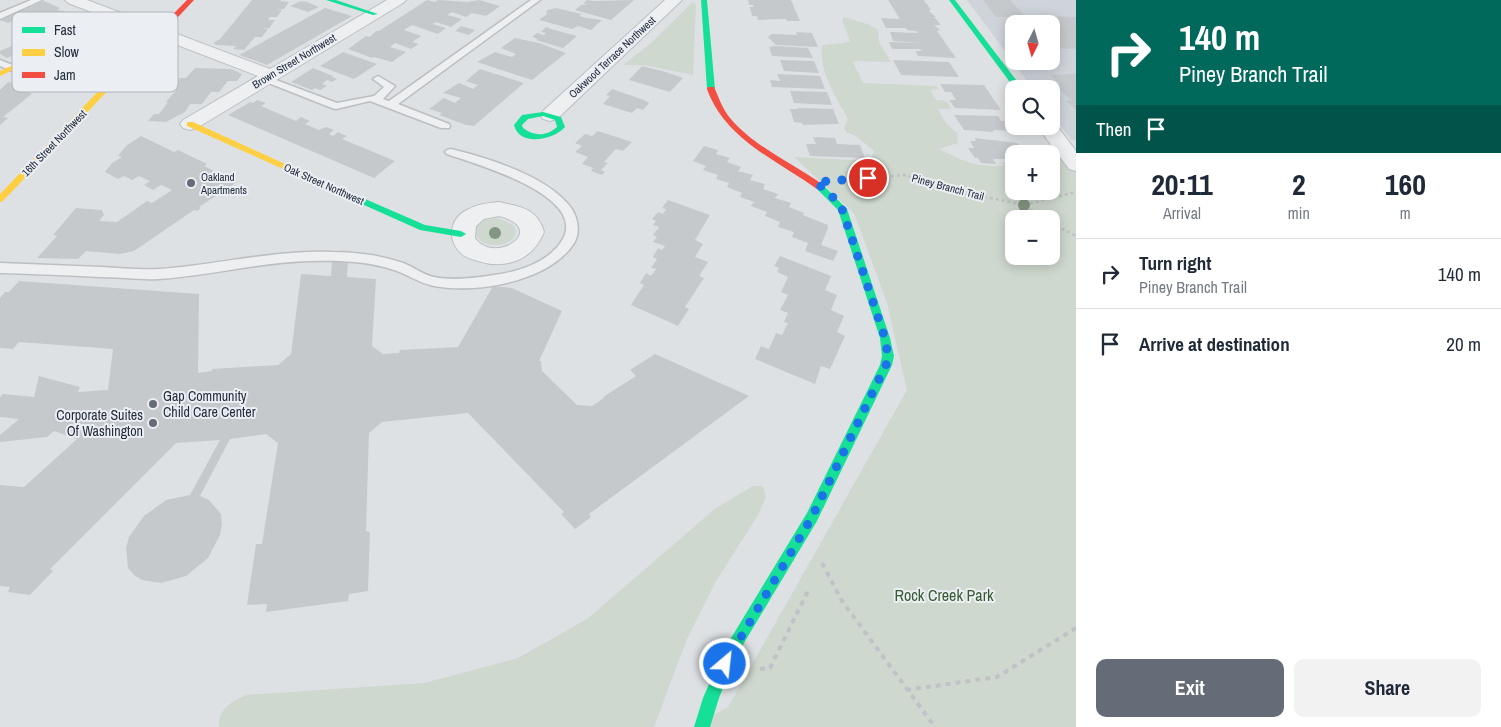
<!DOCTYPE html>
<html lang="en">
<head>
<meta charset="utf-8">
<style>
	:root { --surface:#fff; --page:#f2f2f3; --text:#1f2937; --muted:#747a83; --line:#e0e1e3; --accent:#666c77 }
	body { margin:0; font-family:"Archivo Narrow",sans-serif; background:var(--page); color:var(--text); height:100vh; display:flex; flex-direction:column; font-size:19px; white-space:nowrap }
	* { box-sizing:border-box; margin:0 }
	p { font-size:16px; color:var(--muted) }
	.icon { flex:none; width:28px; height:28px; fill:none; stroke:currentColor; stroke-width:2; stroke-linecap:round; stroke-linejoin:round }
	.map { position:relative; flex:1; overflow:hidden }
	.side { display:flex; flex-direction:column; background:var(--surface); width:425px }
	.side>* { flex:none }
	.guide { background:#00695c; color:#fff; overflow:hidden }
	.needle { width:32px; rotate:185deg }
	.controls { position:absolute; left:1005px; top:15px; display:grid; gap:10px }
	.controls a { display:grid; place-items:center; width:55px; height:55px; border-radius:10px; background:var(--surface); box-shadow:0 2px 12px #0003; font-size:25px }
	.pin { position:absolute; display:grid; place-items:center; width:42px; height:42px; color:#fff; margin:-21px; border:2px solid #fff; border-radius:50%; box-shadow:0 1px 5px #0007 }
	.me { position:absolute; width:55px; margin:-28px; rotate:28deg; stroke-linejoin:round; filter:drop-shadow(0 0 4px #0008) }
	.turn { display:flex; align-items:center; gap:18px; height:105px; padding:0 20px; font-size:22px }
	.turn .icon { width:65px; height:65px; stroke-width:2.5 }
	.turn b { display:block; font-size:35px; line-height:42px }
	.then { display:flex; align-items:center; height:48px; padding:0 20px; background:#0003; gap:10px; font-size:19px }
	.eta { display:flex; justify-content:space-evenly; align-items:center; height:85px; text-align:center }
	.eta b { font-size:30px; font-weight:700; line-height:35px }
	.action { display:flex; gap:10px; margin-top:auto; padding:10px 20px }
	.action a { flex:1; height:58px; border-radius:10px; background:var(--accent); color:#fff; font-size:20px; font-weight:700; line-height:58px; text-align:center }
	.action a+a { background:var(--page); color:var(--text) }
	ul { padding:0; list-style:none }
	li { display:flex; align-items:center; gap:15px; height:70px; padding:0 20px; border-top:1px solid var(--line) }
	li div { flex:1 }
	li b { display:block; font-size:19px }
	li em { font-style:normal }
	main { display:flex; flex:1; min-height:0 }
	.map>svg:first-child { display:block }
	.built { fill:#cfd4db; fill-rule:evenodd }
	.green { fill:#ced8ce; fill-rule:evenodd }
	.building { fill:#c6c9cc }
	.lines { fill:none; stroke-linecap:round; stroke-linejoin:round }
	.lane-casing { stroke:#bcbfc2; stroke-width:3 }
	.street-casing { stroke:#bcbfc2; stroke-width:2 }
	.path-far1 { stroke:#c0c2c7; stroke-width:2.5; stroke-dasharray:3 3; stroke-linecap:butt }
	.path { stroke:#c0c2c7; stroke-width:4; stroke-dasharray:5 5; stroke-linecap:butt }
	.lane { fill:#edeff1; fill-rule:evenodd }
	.street { fill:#edeff1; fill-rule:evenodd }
	.fast { fill:#16e098; fill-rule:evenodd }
	.slow { fill:#ffcf43; fill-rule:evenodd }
	.jam { fill:#f24e42; fill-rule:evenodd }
	.tree { fill:#839782 }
	.route { stroke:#1a73e8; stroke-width:9; stroke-dasharray:0 16.2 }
	.poi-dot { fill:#666c77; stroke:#ebeff4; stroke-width:2 }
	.labels { text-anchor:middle; stroke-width:4; stroke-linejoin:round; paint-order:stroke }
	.far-street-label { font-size:11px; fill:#252d3d; stroke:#ebeff4 }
	.far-poi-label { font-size:11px; fill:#252d3d; stroke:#ebeff4; text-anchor:start }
	.poi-label { font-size:14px; fill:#252d3d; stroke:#ebeff4; text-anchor:start }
	.near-park-label { font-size:16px; fill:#385a31; stroke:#ebeff4 }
	.key { fill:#ebeff4; stroke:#b0b5bd; stroke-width:1 }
	.key-label { font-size:14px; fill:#252d3d }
</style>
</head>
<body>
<main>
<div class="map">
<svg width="1076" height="727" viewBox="0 0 1076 727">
	<rect width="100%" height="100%" fill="#dee1e4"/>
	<path class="built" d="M967,0H1076V140H1071L1051,113V89H1033ZM1014,24H1051V61H1014Z"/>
	<path class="green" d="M693,2L696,5L693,75L644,65H623L651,43Z
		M844,17L867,24L878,30L879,42L891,62L855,61L853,62L863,83L936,86L939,89L930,90L936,100L947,101L951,109H938L946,123L957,133L958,143L939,149C967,163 972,166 1004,166L1002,162L1014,163V191H1051V158L1076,152V727H692L728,707L907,390L887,303L854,213L794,157L871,161L874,151L856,136L846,132L844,128L848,119C835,95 819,73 822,45L844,43L850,41L842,20ZM1014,219H1051V256H1014Z
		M497,218L512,224C528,243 484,255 476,234L477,226L485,220Z
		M753,486H763L766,497L758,515L715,583L687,639L654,727H219C218,708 233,701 247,695L424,683L518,658L587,619L716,508Z"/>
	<path class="building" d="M252,0H281L280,1L289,2L284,9L276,10H282L277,17H270L268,20H275L269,28L261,29H268L262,37H255L244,50L233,49L236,46L216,45L213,43L220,39Z
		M427,0L435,2L438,0L468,2L479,0L500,6L486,16L472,13L466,17L452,12L447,15L462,19L451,27L436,22L433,24L446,28L438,34L412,25L404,30L421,36L412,42L419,44L411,49L395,43L390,47L406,52L392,62L374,57L372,58L348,49L366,36L370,37L376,31H379Z
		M587,0L594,1L634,0L611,20L575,10L581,5H589L583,4Z
		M748,0H791L800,21H787L786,19L758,20L757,16H752L750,7H754L753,5H749Z
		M888,0H924L926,3L923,2L927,4L931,10H929V11L936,17H933L935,18L941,25H934L940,30L937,31L956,58L918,56L915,51H922L920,49H892L889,42L924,43L893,41L890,32L918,33L916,31L907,30L906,28H886L881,18L900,19Z
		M983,0H1010L1026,17H996Z
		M44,1L60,8L57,10L68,12L65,13L68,14L71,13L75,15L82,12L97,18L63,33L45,26L28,34L16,29L33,22L21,25L15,23L25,19L24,17L8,23L0,20Z
		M301,1L307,2L319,7L308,12L290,6Z
		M325,8L352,16L267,65L239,55Z
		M556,8L582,14L579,16L587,18L602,20L591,30L578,26L572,29L539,20L547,14L546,12L548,10Z
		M1044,16L1076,17V49L1051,48V24Z
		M1004,21L1019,22L1014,24V34Z
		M461,26L475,30L469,35L455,31Z
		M546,27L551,29L577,36L563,48L536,40L538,39L532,37L537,33L544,35L546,33L541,32Z
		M47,31L58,35L7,58L0,54V51Z
		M796,32L812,33L818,47L776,45L768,37L772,34L797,35Z
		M515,38L539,43L566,53L532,80L477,62L495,52L512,57L516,54L501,48Z
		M775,46L808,48L813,58L772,56L769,47Z
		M343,52L377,64L354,79L320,66Z
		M60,58L64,60L48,73H51L29,93H33L3,117L8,118L0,125V90L8,82L15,83L36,68Z
		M780,60L814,61L819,73L784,71Z
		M893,60L949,62L959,77L901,75Z
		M642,66L666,72L683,78L670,92L629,80Z
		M195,68L231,69L242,74L237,81H228L219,92H211L202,104H190L185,112L166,122L148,121L154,114H159L168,102H166L176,90H170L180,78H186Z
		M313,68L333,76L332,77L337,79L332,82L327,80L322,84L327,86L320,90L315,88L312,90L291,82Z
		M480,69L524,83L474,126L466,125L439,115L442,113L429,109L444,98L455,103L461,98L443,93L459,83L473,89L475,87L478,85L466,81Z
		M777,74L820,76L825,89L772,87L770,80L780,81Z
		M1076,74V110L1066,101L1072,100L1052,84H1060L1050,75Z
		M940,84L984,85L1001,110L955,108L949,100H956L951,92H945Z
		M612,89L644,100L649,103L643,110L637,108L632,113L603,104L610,96L606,95Z
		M790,91L827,92L832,105L794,103Z
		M257,100L266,103L261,106L296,121L301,117L310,121L305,124L319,130L326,127L334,130L329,134L333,136L338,132L347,136L342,139L395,161L374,178L228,115L250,102L253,103Z
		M797,108L833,109L839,124L803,125L802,123L794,122L790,109H798Z
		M954,115L998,116L1001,121H1005L1011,131L993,130L994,132L964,130Z
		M598,131L632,142L623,151L616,149L604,162L608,163L601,170L605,172L602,175L591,171L593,168L582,164L588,157L575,152L582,146L575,143L585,134L592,136Z
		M141,136L174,152L178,150L207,164L204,166L237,182L199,207L201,208L197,211L194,210L134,251L120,254L86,251L78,259L37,258L57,236L53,235L76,208L102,210L104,215L99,221L117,222L147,201L152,203L172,190L161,185L153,190L144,185L150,181L139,176L132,180L124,176L118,179L105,172L112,163L122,157L118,156L126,146Z
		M813,137L835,138L837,144L860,145L865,158L810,156L806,144H816Z
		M975,138L1017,143L1024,154H1014V159H993L996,164L981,163L978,158H975L968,148H974L970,141H976Z
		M704,146L718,150L716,154L730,158L727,162L741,167L738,171L753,175L750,180L765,184L763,189L778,194L775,198L791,203L789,207L804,213L803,215L828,225V228L821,245L838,251L833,261L805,251L808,243L792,237L794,232L778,227L780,222L765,216L767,212L751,206L754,202L740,197L742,193L727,187L729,183L716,179L718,175L703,170L706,166L693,161Z
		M668,200L710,215L695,240L703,244L695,257L708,262L699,276L704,278L685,307L689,309L678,326L631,305L644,285L640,283L646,273L651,276L656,269L651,268L657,259L653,257L658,248L662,250L665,246L653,242L657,237L653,235L659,227L653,225L656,221L652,219L658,212L663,214L666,209L662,208Z
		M780,256L831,276L825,290L837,295L831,310L844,316L837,332L845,336L830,369L821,366L815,384L755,359L761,346L769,349L776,333L782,335L788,323L784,322L788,313L780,310L788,295L781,292L788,277L777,272L779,268L774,266Z
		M348,261L347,277L376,279L372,346L383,354L399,353L400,350L458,347L493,286L512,288L562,311L539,361H541L542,371L577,405L592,406L604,398L603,397L636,376L630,370L655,354L749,396L589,514L591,517L575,529L561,514L564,512L468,413L382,422L369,433L366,531L370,532L368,591L349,594L348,601L266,612L267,604L247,605L256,544H262L278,443L266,434L230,439L200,496L209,500L221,514L222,524L220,535L208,558L186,576L161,583L142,580L134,575L128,568L126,548L129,537L144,516L166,500L190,495L220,440L176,443L50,569L53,571L30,595L8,592L10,587L0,586V485L24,487L77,439L54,431L47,437L0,442V435L19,419L0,417V397L3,394L34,397L39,376L80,387L78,392L108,390L113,349L19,342L13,349L0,348V298L5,292H9L19,281L199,294L198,373L212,371V369L278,365L291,354L301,274L331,276L332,262Z"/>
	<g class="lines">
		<defs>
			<path id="lane" d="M31,0H42L0,19V13Z
				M531,0H540L398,104L449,124L450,126L449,128H441L370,101L336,109L332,108L266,82L268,73H274L276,80L337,103L374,96L384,87L373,79L378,76L395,86L383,99L389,101Z
				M0,60L15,66L17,68L12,71L0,66Z
				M451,149C488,158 543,175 568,204C578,215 582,234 572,246C546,282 475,294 434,286C418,283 406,273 391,269C366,261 337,260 311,261C259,262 209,276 158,279C139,280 119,277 100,277C67,275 33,274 0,273V263C34,264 68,266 102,267C121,268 140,270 159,269C217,265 274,250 332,252C356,252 380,255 403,263C414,267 423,275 434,277C453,281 475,278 494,275C517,272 543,264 558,246C599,198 475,164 447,154L445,152L447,150Z"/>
			<path id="street" d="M65,0H87L270,69L387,0H406L403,3L197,128L190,130L183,128L180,124L183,120L258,76L68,3Z
				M665,0H682L557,119L550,121L543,119L540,115L543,111Z
				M1051,121L1054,122L1076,151V171L1069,169L1037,126H1051Z
				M499,202C521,207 537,208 544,232C533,260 506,270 478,261C472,259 465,258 461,253C446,239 450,217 469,209C478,204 489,203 499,202ZM499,216C550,229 495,266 475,238L476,226L484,219Z"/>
		</defs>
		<use href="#lane" class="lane-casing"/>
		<use href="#street" class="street-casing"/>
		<path class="path-far1" d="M849,180L904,175L976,195L1024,205L1045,219
			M1024,205L1076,192
			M1051,223L1076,236"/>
		<path class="path" d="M822,563L842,601L935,727
			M760,669L770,668L808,591
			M906,690L997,677L1076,628"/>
		<use href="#lane" class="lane"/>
		<use href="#street" class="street"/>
		<path class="fast" d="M326,0H336L378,14L373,15Z
			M701,0H707L715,89L711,91L707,89Z
			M949,0H955L1023,89H1015Z
			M543,112L561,117L565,127C554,140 519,147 514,125L522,115ZM543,116L555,120L557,127C546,137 534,136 523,128L522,125L528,119Z
			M820,184L823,185L847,209L890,338L894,356L892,365L817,521L735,658L719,698L710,727H694L703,698L725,648L807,513L880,365L882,356L880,338L838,210L817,189L816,187Z
			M349,192L425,225L461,231L466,234L461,237L420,230L346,197V193Z"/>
		<path class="slow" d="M121,16L124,18L123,19L0,76V71Z
			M128,60L135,62L3,201L0,202V194Z
			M187,122H193L353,195L352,197H346L187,126Z"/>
		<path class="jam" d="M187,0H194L134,64H128V60Z
			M708,87H714C719,98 722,108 730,118C754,147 793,163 823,185V189H817C776,160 725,139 707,89Z"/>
	</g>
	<g class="tree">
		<circle cx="1024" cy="205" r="6"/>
		<circle cx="495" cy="233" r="6"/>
	</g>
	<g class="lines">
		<path class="route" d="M725,664L812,517L886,365L888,356L885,338L842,209L836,200L816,182L868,178"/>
	</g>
	<g class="poi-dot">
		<circle cx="191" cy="183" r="5"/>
		<circle cx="153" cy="404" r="5"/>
		<circle cx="153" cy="423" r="5"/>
	</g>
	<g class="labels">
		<g class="far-street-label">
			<text transform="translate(612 57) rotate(-43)" y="4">Oakwood Terrace Northwest</text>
			<text transform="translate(294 61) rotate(-31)" y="4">Brown Street Northwest</text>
			<text transform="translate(54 143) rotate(-46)" y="4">16th Street Northwest</text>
			<text transform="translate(324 184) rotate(24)" y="4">Oak Street Northwest</text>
			<text transform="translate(948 187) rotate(15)" y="4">Piney Branch Trail</text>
		</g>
		<g class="far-poi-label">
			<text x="201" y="181">Oakland<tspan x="201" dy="13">Apartments</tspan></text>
		</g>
		<g class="poi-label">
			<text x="163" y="401">Gap Community<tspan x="163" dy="16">Child Care Center</tspan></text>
			<text x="143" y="420" text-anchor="end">Corporate Suites<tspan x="143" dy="16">Of Washington</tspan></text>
		</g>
		<g class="near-park-label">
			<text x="944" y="601">Rock Creek Park</text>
		</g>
	</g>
	<rect x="12" y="12" width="166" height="80" rx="8" class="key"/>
	<rect x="22" y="27" width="23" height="6" fill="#16e098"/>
	<rect x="22" y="49" width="23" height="7" fill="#ffcf43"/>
	<rect x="22" y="72" width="23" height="6" fill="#f24e42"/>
	<g class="key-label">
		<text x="54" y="35">Fast</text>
		<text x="54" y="57">Slow</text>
		<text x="54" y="80">Jam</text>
	</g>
</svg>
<div class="controls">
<a><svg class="needle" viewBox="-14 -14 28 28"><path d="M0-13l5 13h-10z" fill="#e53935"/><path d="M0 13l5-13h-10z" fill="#747a83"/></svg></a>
<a><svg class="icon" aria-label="search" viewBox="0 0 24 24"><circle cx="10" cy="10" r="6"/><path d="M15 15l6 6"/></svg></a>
<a>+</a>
<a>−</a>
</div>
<div class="pin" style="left:868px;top:178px;background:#d93025"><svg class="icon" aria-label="arrive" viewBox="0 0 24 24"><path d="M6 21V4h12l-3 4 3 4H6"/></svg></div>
<svg class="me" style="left:725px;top:664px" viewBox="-20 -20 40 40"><circle r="17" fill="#1a73e8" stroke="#fff" stroke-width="3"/><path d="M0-11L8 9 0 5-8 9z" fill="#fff"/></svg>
</div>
<section class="side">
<div class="guide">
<div class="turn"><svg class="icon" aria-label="right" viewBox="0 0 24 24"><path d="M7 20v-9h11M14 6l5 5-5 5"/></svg><div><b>140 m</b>Piney Branch Trail</div></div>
<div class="then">Then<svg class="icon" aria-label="arrive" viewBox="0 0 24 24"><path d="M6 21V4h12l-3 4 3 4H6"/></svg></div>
</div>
<div class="eta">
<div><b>20:11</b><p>Arrival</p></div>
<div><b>2</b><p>min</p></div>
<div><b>160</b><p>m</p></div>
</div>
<ul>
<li><svg class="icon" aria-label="right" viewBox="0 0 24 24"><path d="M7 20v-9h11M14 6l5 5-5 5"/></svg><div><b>Turn right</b><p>Piney Branch Trail</p></div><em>140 m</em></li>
<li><svg class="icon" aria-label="arrive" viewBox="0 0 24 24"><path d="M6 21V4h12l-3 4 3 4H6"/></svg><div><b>Arrive at destination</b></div><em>20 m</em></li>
</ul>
<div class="action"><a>Exit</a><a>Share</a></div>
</section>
</main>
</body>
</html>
